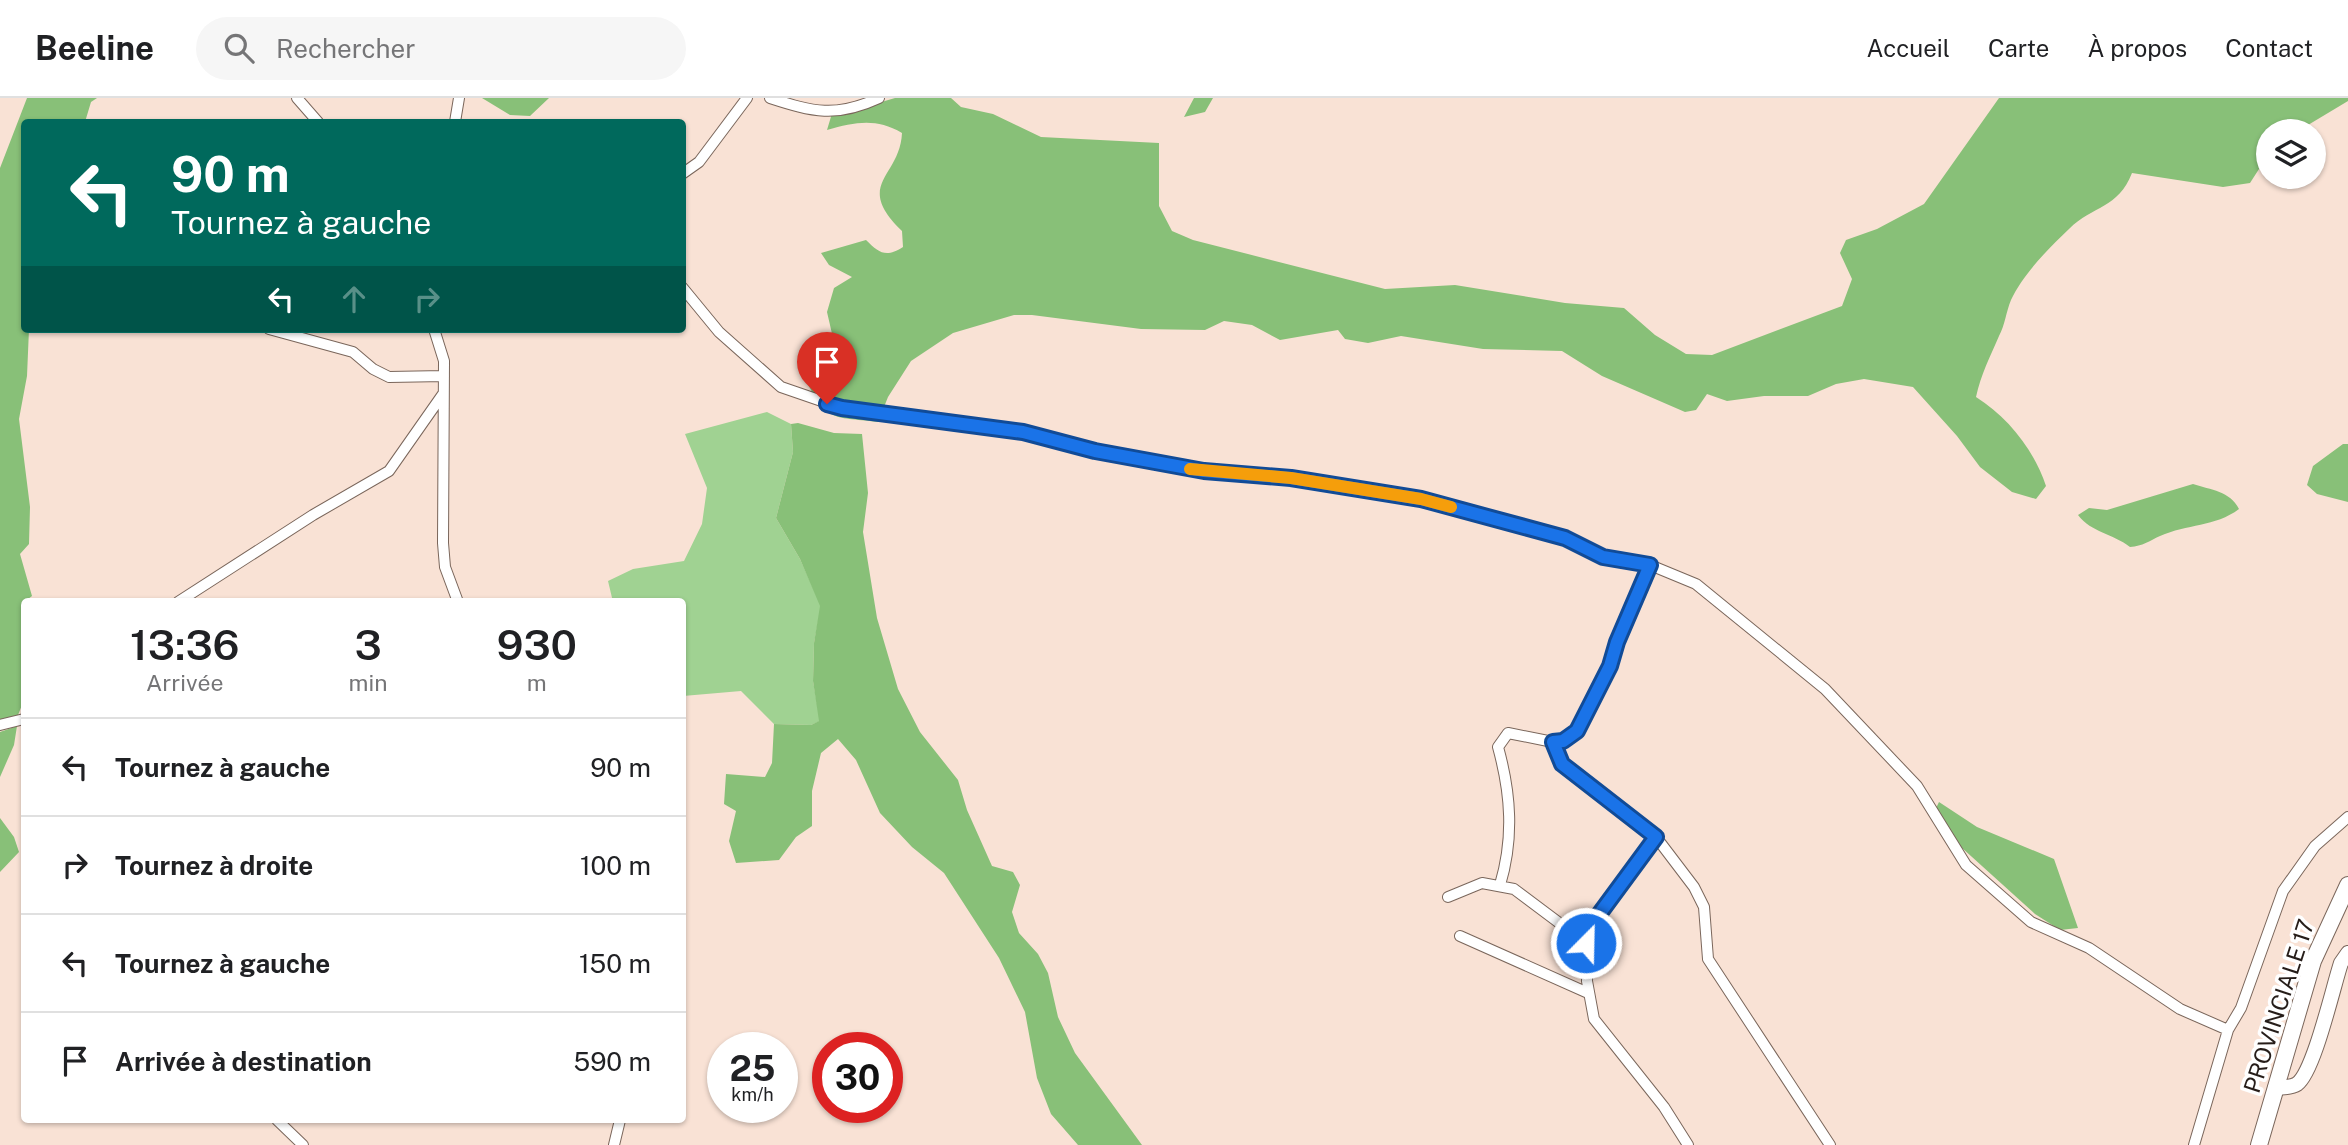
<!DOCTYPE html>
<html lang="fr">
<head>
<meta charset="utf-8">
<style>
	:root { --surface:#fff; --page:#f6f6f6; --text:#202124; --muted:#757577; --line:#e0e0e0 }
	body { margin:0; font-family:"Public Sans",sans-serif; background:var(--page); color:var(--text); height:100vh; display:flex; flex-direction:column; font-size:26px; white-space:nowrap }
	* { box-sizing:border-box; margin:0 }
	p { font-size:23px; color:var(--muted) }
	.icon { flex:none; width:38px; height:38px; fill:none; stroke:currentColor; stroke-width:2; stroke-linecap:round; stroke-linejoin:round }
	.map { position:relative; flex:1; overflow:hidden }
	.details { position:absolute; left:21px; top:500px; width:665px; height:525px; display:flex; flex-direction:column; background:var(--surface); border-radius:7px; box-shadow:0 2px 5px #0004 }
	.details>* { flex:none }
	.top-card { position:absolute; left:21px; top:21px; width:665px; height:214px; border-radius:7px; box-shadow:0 2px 5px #0004; background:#00695c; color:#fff; overflow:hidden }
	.buttons { position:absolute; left:2256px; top:21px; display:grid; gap:14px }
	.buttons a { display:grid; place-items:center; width:70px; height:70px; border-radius:50%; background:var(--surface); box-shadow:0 2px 5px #0004; font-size:35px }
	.speed { position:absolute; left:707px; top:934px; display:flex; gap:14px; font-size:35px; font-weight:700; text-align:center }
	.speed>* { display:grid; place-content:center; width:91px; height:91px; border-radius:50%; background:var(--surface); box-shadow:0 2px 5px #0004; line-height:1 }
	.speed small { font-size:18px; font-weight:400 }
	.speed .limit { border:10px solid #d22; background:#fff; color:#111 }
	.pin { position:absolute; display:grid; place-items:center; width:60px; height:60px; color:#fff; margin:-72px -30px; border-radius:50% 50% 50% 0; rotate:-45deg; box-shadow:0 0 7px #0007 }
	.pin .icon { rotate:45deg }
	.me { position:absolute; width:77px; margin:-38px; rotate:23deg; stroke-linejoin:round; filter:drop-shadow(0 0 5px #0008) }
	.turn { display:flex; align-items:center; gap:24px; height:147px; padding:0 35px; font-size:32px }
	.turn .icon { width:91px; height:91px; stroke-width:2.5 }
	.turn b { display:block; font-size:49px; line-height:60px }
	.lanes { display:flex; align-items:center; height:66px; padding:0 35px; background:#0003; justify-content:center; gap:35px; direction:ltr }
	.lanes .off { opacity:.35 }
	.eta { display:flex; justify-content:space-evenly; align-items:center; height:119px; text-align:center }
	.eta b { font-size:42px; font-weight:600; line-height:49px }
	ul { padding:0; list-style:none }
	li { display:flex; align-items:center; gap:21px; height:98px; padding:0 35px; border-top:2px solid var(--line) }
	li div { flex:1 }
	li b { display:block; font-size:26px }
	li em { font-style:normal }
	header { display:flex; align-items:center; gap:42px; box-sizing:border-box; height:98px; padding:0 35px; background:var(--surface); border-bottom:2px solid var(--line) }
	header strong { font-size:33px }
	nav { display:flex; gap:38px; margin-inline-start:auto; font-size:24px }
	.search { width:490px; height:63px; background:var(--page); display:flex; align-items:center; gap:18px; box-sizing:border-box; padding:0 24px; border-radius:38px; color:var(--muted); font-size:26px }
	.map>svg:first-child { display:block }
	.green { fill:#a0d292 }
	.forest { fill:#88c078 }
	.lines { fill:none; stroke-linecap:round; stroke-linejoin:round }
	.street-casing { stroke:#7a665b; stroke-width:12 }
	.secondary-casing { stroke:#7a665b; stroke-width:16 }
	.primary-casing { stroke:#7a665b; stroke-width:18 }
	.street { stroke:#fff; stroke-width:10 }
	.secondary { stroke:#fff; stroke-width:14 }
	.primary { stroke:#fff; stroke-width:16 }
	.route-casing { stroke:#114b97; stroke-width:18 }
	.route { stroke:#1a73e8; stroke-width:12 }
	.slow { stroke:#f59e0b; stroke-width:12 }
	.labels { text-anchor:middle; stroke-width:7; stroke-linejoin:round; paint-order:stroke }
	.street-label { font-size:23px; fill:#261d19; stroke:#fff }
</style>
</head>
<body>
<header>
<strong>Beeline</strong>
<div class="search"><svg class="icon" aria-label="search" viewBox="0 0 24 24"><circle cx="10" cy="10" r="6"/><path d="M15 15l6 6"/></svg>Rechercher</div>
<nav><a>Accueil</a><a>Carte</a><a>À propos</a><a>Contact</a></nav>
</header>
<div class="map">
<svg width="2348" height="1047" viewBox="0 0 2348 1047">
	<rect width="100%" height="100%" fill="#f9e2d5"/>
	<path class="green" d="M767,314L791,326L793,354L776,420L800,461L821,508L814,545L813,583L820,623L811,627L774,626L741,593L683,598L682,504H613L608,483L633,471L684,463L702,426L707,390L685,336Z"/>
	<path class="forest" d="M27,0H97L91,4L85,24H24V231H29L27,278L19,321L30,409L29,446L20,456L32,498L24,504L23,511L24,602L18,617L0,623V70Z
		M482,0H549L530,18L510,17Z
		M895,0H951L961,9L993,16L1041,39L1159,45V108L1172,133L1193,142L1385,191L1455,187L1565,205L1624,210L1655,237L1686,256L1712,257L1842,208L1852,181L1840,155L1846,142L1877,131L1924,106L1999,0H2348V3L2298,33H2268V57L2250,85L2223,89L2132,75C2118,111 2093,107 2069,131C2049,150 2023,176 2011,202C2006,214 2005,227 1999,238C1990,259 1981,276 1976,299C2008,319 2034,352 2046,388L2036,401L2012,394L1980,369L1957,338L1913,289L1864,281L1836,286L1808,298H1764L1727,303L1707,296L1696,312L1685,314L1602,278L1562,253L1483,251L1401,238L1368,245L1345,241L1338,232L1280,242L1252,227L1224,223L1205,232L1141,231L1032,217H1014L953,235L911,263L888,299L878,324C830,318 828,325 804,279L820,268L833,240L827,214L834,190L852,179L829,167L821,155L866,142C879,155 886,160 903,149L902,133C853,85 900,80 902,35C876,20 856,24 827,32L833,12L851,13Z
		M1194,0H1213L1205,14L1184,19Z
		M798,325L834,335L862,336L868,395L863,434L877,520L898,591L920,634L958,682L967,712L992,768L1013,774L1020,787L1012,814L1019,835L1038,856L1048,875L1058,919L1075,955L1142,1047H1078L1051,1016L1037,980L1025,914L999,860L944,775L912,749L880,715L856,662L838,641L821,655L812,693V728L796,739L779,762L736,765L729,743L736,713L724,706L726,676L765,679L772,665L774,626L811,627L819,623L813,583L814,545L820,508L800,461L776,420L793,354L791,326Z
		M2343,346H2348V404L2317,396L2307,387L2313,368Z
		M2193,386C2211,392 2230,393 2239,411C2215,429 2187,426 2160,438C2149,443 2143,448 2130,449C2112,435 2092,435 2078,417L2089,410L2107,412Z
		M17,628L14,647L0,679V634Z
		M1939,704L1977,729L2054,761L2078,830L2060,832L2035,816L1951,740L1934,714Z
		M0,720L14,739L19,754L0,774Z"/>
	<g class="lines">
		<defs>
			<path id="street" d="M297,0L318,24
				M770,0C813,14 836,20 879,0
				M455,24L459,0
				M682,76L699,64L747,0
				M682,189L719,234L781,289L842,310L1022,334L1095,353L1204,373L1291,380L1421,401L1565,440L1603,459L1650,467L1696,486L1825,591L1917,688L1966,767L2031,824L2089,850L2180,911L2228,932
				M269,231L353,254L373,271L389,279L444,278
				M434,231L444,263L443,445L445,469L458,504
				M178,504L313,417L389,373L443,296
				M0,627L24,621
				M1553,644L1562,666L1656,739L1694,789L1704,809L1708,861L1830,1047
				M1656,739L1589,830L1587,883L1594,921L1664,1009L1688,1047
				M1500,787C1514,740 1511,696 1498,649L1508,635L1553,644L1563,643L1577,633L1610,568L1617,544L1650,467
				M1448,799L1482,785L1514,791L1586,845
				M1460,838L1588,895
				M277,1022L303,1047
				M614,1047L620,1022
				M2194,1047L2228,932L2241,910L2283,793L2315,748L2348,719"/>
			<path id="secondary" d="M2275,990C2282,989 2291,990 2297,986C2314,974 2333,889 2341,865L2348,855"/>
			<path id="primary" d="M2259,1047L2313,863L2348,787"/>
		</defs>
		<use href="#street" class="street-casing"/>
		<use href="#secondary" class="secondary-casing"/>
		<use href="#primary" class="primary-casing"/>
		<use href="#street" class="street"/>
		<use href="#secondary" class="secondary"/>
		<use href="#primary" class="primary"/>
	</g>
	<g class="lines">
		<defs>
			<path id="route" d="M827,306L842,310L1023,334L1095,353L1204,373L1291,380L1421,401L1565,440L1603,459L1650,467L1617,544L1610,568L1577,633L1563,643L1553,644L1562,666L1656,739L1589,830L1586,845"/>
		</defs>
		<use href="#route" class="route-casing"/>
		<use href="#route" class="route"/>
		<path class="slow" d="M1190,371L1291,380L1421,401L1451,409"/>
	</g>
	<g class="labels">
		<g class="street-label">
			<text transform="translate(2279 908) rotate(-72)" y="8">PROVINCIALE 17</text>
		</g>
	</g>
</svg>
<div class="buttons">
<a><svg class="icon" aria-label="layers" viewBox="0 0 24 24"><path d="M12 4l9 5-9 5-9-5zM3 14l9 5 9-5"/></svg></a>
</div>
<div class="speed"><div>25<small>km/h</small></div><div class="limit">30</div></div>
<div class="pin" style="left:827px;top:306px;background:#d93025"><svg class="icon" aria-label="arrive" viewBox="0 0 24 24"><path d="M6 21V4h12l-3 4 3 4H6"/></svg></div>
<svg class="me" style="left:1586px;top:845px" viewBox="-20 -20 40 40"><circle r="17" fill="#1a73e8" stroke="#fff" stroke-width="3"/><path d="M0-11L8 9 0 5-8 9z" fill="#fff"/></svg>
<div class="top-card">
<div class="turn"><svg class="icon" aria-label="left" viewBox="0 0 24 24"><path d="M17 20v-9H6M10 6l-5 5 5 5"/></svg><div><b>90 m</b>Tournez à gauche</div></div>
<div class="lanes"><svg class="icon" aria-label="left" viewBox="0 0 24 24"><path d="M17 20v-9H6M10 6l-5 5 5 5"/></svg><svg class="icon off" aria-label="ahead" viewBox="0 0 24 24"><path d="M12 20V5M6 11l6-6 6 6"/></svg><svg class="icon off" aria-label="right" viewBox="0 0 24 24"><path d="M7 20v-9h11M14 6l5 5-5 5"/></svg></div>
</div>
<section class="details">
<div class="eta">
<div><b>13:36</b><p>Arrivée</p></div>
<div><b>3</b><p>min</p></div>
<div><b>930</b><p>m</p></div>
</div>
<ul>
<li><svg class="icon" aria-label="left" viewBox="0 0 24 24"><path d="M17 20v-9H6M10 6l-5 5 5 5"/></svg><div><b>Tournez à gauche</b></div><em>90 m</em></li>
<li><svg class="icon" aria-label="right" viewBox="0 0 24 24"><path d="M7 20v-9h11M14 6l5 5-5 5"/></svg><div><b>Tournez à droite</b></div><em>100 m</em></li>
<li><svg class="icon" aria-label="left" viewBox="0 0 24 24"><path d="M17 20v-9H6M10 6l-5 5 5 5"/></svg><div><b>Tournez à gauche</b></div><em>150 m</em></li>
<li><svg class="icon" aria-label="arrive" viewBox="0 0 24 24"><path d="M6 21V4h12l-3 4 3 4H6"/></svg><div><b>Arrivée à destination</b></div><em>590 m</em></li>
</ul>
</section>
</div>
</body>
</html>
